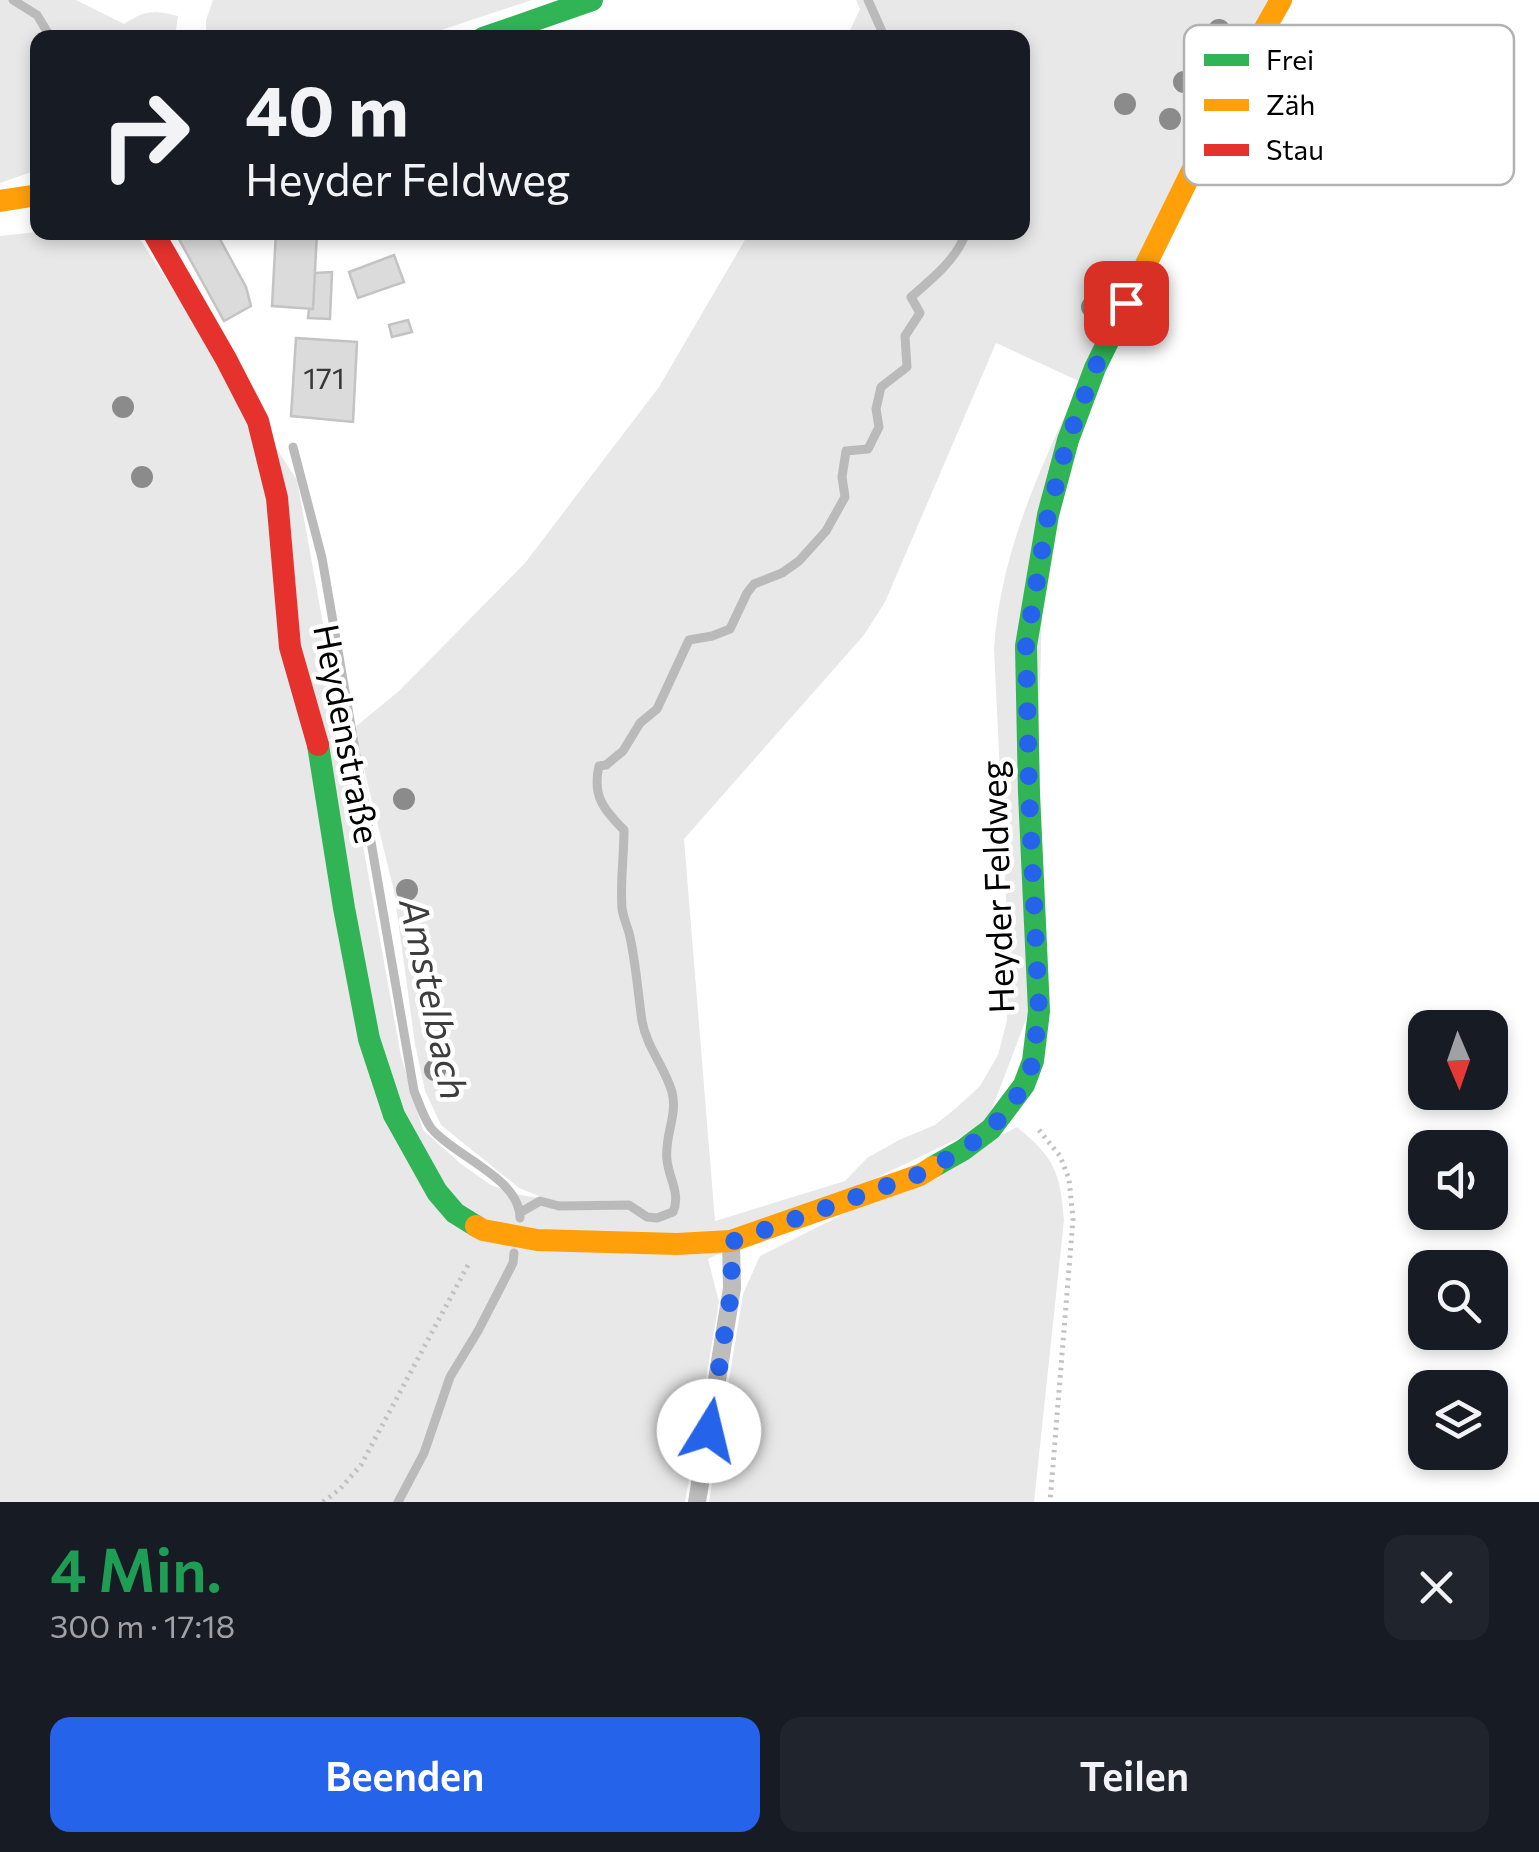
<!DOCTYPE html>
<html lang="de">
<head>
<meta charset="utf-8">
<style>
	:root { --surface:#171b24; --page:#20242c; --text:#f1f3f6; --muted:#9ea1a6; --accent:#2563eb }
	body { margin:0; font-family:Commissioner,sans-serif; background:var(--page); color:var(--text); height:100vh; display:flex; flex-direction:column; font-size:38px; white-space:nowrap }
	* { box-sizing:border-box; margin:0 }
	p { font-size:32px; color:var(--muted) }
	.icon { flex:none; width:55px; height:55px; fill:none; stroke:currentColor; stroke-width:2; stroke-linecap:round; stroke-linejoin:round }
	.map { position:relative; height:1502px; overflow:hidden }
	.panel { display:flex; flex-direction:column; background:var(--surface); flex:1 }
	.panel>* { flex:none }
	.guide { position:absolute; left:30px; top:30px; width:1000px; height:210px; border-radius:20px; box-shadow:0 5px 15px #0003; background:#171b24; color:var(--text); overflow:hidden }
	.needle { width:65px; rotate:178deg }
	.tools { position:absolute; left:1408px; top:1010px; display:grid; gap:20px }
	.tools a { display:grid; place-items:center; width:100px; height:100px; border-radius:20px; background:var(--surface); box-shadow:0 5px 15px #0003; font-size:50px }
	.pin { position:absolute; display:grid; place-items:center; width:85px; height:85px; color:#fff; margin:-42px; border-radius:20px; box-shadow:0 5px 15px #0006 }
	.me { position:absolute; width:110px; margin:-55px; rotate:9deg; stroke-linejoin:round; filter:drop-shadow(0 0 8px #0008) }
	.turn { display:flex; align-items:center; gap:35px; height:210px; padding:0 50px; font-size:45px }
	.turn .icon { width:130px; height:130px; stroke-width:2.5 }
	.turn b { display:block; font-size:70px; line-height:85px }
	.round { display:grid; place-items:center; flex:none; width:105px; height:105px; border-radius:20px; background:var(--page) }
	.headline { display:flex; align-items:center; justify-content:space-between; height:170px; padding:0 50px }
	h1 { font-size:60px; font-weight:600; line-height:75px; color:#1e9e55 }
	.button { display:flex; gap:20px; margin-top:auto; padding:20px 50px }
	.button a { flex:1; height:115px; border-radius:20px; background:var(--accent); color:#fff; font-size:40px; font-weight:600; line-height:115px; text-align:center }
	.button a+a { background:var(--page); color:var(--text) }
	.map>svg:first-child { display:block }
	.green { fill:#e8e8e8; fill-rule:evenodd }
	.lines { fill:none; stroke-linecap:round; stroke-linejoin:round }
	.stream { stroke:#bababa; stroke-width:9 }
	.building { fill:#dbdbdb; stroke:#c3c3c3; stroke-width:2.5 }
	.path { stroke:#c2c2c2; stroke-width:5; stroke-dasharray:2.5 5; stroke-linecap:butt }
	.lane { stroke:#bdbdbd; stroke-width:18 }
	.fast { stroke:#30b455; stroke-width:22 }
	.slow { stroke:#ff9f0a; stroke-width:22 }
	.jam { stroke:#e5322d; stroke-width:22 }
	.tree { fill:#8b8b8b }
	.route { stroke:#2563eb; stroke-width:18; stroke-dasharray:0 32.4 }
	.labels { text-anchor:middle; stroke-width:9; stroke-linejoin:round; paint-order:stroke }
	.number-label { font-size:30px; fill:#373737 }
	.street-label { font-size:35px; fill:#000; stroke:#fff }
	.water-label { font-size:38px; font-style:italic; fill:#3d3d3d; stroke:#fff }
	.key { fill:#fff; stroke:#b2b2b2; stroke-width:2.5 }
	.key-label { font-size:28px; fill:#000 }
</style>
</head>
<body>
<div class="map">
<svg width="1539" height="1502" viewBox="0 0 1539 1502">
	<rect width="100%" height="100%" fill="#fff"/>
	<path class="green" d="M0,0H76L124,24C145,10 153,10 178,16L175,37L38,38L37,170L0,183Z
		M213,0H532L420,37L206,38V20Z
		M856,0H1272L1045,504L1031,1006L986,1125L708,1259L719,1302L685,1502H0V236L37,232L136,233L297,480L401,1056L423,1130L461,1164L491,1185L516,1194L549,1200L519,1188L441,1125L425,1091L415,1044L394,891L354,728L399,691L525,563L659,387L749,233L1022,232V38L847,37L860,9ZM996,343L1081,382C1040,467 1000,554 994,649L1009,960L1007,1020L998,1055L980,1086L956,1108L935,1125L899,1140L867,1158L845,1181L715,1221L684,839L864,635L885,602Z
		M1017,1127C1055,1158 1060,1172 1064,1220L1034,1502H709L743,1294L760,1256Z"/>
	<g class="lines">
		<path class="stream" d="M13,0L37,15L51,38
			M868,0L885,38
			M293,447L322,558L414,1091C419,1103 424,1119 431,1128C454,1156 520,1178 520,1218
			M521,1212L540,1201L559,1206L629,1205L647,1217L657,1218L673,1212C681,1194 669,1179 667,1160C664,1136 678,1116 672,1092C665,1067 647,1048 642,1021C638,993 636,965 630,937C628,927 623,918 622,908C620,882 624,856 624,830C604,810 592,796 599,766L606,765L623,751L640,723L657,709L689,640L712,636L730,629L747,593L754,584L782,573L799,561L826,531L845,497L842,477L846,451L868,449L879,427L876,409L881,387L907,367L905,336L920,313L911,297C931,280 958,258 966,232
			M398,1502L424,1453L450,1377L478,1331L513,1263L514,1253"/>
	</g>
	<path class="building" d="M175,232H216L246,287L251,306L224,321Z
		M276,232H317L313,309L272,306Z
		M394,255L404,282L358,298L349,272Z
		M332,272L330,319L308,318L309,309H313L315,273Z
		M408,320L412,332L392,337L389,325Z
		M296,338L357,342L353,422L291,416Z"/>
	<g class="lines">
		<path class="path" d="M1039,1130L1060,1156L1069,1179L1073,1219L1050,1502
			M323,1502L340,1489L361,1465L468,1265"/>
		<path class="lane" d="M697,1502L732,1288L731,1242"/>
		<path class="fast" d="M483,38L592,0
			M318,745L344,908L369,1039L394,1115L437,1192L455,1213L476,1226
			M933,1167L963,1150L991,1129L1024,1085L1033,1061L1039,1011L1029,793L1026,646L1048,515L1068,440L1095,368L1128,301"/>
		<path class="slow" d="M0,201L38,195
			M1128,301L1243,67L1281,0
			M476,1226L483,1230L537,1240L677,1244L731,1241L920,1175L933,1167"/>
		<path class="jam" d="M153,232L226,359L258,421L277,498L290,647L318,745"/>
	</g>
	<g class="tree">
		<circle cx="1219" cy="30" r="11"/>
		<circle cx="1184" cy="82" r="11"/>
		<circle cx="1125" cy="104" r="11"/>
		<circle cx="1170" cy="119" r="11"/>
		<circle cx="1092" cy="307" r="11"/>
		<circle cx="123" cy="407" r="11"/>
		<circle cx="142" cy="477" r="11"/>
		<circle cx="404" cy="799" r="11"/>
		<circle cx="407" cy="890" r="11"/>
		<circle cx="435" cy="1070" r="11"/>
	</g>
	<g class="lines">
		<path class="route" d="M709,1431L732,1288L731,1242L920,1174L963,1150L991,1129L1014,1101L1024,1085L1033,1062L1039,1011L1029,792L1026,646L1048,515L1068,440L1095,368L1126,303"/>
	</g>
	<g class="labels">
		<g class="number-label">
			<text x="324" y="389">171</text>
		</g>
		<g class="street-label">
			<text transform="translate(346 734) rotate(79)" y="12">Heydenstraße</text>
			<text transform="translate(998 887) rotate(-92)" y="12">Heyder Feldweg</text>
		</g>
		<g class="water-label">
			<text transform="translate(433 999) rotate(78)" y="13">Amstelbach</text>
		</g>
	</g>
	<rect x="1184" y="25" width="330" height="160" rx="15" class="key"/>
	<rect x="1204" y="54" width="45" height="12" fill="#30b455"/>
	<rect x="1204" y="99" width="45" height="12" fill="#ff9f0a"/>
	<rect x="1204" y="144" width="45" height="12" fill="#e5322d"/>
	<g class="key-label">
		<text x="1266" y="70">Frei</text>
		<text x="1266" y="115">Zäh</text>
		<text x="1266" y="160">Stau</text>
	</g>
</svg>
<div class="tools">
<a><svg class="needle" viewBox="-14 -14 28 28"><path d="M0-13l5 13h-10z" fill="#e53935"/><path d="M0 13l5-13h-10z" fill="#9ea1a6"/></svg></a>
<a><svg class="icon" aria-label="sound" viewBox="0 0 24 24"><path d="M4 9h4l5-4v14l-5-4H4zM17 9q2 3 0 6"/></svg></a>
<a><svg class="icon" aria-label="search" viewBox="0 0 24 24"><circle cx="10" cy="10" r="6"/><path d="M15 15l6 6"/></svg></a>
<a><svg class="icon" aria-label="layers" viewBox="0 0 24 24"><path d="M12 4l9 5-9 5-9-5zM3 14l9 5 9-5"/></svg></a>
</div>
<div class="pin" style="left:1126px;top:303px;background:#d93025"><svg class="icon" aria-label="arrive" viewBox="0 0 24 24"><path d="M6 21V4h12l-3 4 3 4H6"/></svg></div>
<svg class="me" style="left:709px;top:1431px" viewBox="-20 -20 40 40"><circle r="19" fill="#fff"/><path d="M0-13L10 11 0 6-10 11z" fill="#2563eb"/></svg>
<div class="guide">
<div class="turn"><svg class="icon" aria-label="right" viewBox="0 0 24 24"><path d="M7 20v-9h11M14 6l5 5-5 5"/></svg><div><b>40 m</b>Heyder Feldweg</div></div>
</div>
</div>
<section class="panel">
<div class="headline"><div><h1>4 Min.</h1><p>300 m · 17:18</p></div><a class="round"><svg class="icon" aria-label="close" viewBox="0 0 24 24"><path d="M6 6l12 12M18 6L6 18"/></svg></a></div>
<div class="button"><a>Beenden</a><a>Teilen</a></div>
</section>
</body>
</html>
